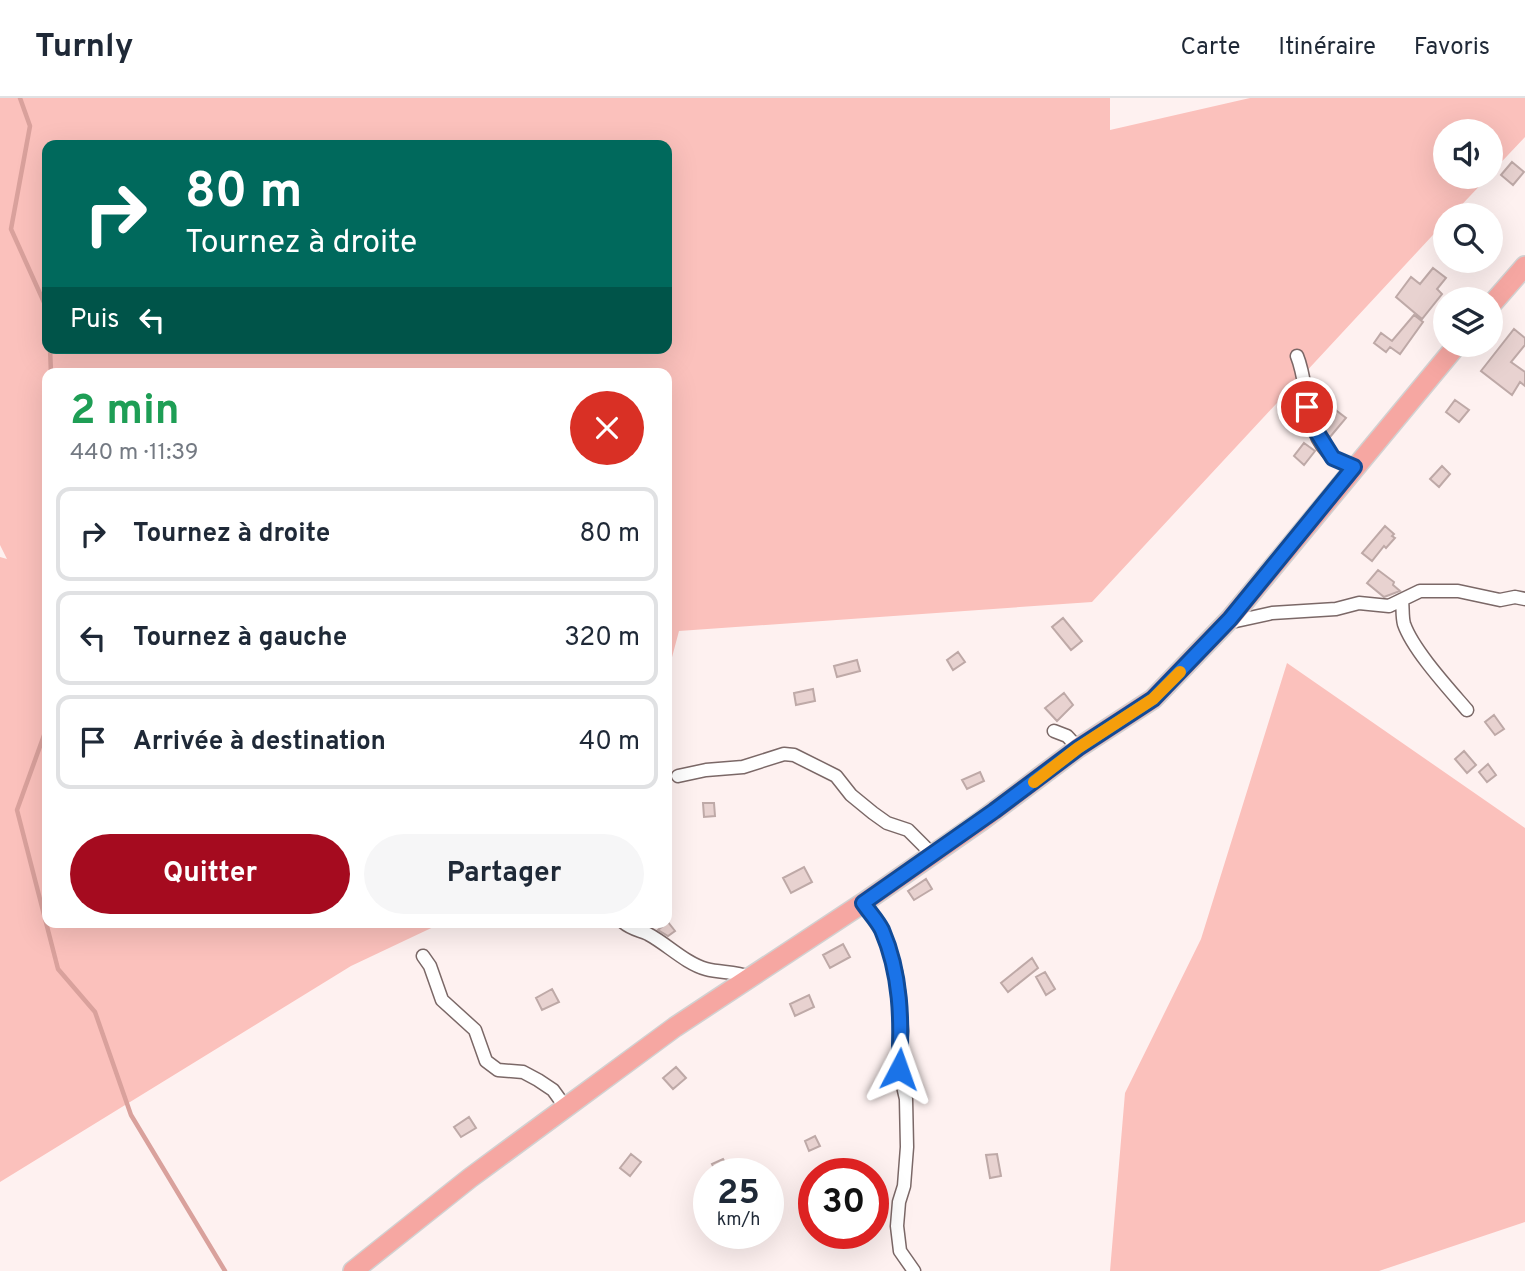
<!DOCTYPE html>
<html lang="fr">
<head>
<meta charset="utf-8">
<style>
	:root { --surface:#fff; --page:#f6f6f7; --text:#1f2937; --muted:#747a83; --line:#e0e1e3; --accent:#a50b1f }
	body { margin:0; font-family:Overpass,sans-serif; background:var(--page); color:var(--text); height:100vh; display:flex; flex-direction:column; font-size:26px; white-space:nowrap }
	* { box-sizing:border-box; margin:0 }
	p { font-size:23px; color:var(--muted) }
	.icon { flex:none; width:38px; height:38px; fill:none; stroke:currentColor; stroke-width:2; stroke-linecap:round; stroke-linejoin:round }
	.map { position:relative; flex:1; overflow:hidden }
	.details { position:absolute; left:42px; top:270px; width:630px; height:560px; display:flex; flex-direction:column; background:var(--surface); border-radius:14px; box-shadow:0 7px 28px #0002 }
	.details>* { flex:none }
	.top-card { position:absolute; left:42px; top:42px; width:630px; height:214px; border-radius:14px; box-shadow:0 7px 28px #0002; background:#00695c; color:#fff; overflow:hidden }
	.buttons { position:absolute; left:1433px; top:21px; display:grid; gap:14px }
	.buttons a { display:grid; place-items:center; width:70px; height:70px; border-radius:50%; background:var(--surface); box-shadow:0 7px 28px #0002; font-size:35px }
	.speed { position:absolute; left:693px; top:1060px; display:flex; gap:14px; font-size:35px; font-weight:700; text-align:center }
	.speed>* { display:grid; place-content:center; width:91px; height:91px; border-radius:50%; background:var(--surface); box-shadow:0 7px 28px #0002; line-height:1 }
	.speed small { font-size:18px; font-weight:400 }
	.speed .limit { border:10px solid #d22; background:#fff; color:#111 }
	.pin { position:absolute; display:grid; place-items:center; width:60px; height:60px; color:#fff; margin:-30px; border:4px solid #fff; border-radius:50%; box-shadow:0 2px 7px #0007 }
	.me { position:absolute; width:77px; margin:-38px; rotate:4deg; stroke-linejoin:round; filter:drop-shadow(0 0 5px #0008) }
	.turn { display:flex; align-items:center; gap:24px; height:147px; padding:0 28px; font-size:32px }
	.turn .icon { width:91px; height:91px; stroke-width:2.5 }
	.turn b { display:block; font-size:49px; line-height:60px }
	.then { display:flex; align-items:center; height:66px; padding:0 28px; background:#0003; gap:14px; font-size:26px }
	.round { display:grid; place-items:center; flex:none; width:74px; height:74px; border-radius:37px; background:var(--page) }
	.summary { display:flex; align-items:center; justify-content:space-between; height:119px; padding:0 28px }
	h1 { font-size:42px; font-weight:700; line-height:52px; color:#1e9e55 }
	.primary-button { display:flex; gap:14px; margin-top:auto; padding:14px 28px }
	.primary-button a { flex:1; height:80px; border-radius:42px; background:var(--accent); color:#fff; font-size:28px; font-weight:700; line-height:80px; text-align:center }
	.primary-button a+a { background:var(--page); color:var(--text) }
	ul { padding:0; list-style:none }
	li { display:flex; align-items:center; gap:21px; height:94px; margin:0 14px 10px; padding:0 14px; border:4px solid var(--line); border-radius:14px }
	li div { flex:1 }
	li b { display:block; font-size:26px }
	li em { font-style:normal }
	header { display:flex; align-items:center; gap:42px; box-sizing:border-box; height:98px; padding:0 35px; background:var(--surface); border-bottom:2px solid var(--line) }
	header strong { font-size:33px }
	nav { display:flex; gap:38px; margin-inline-start:auto; font-size:24px }
	.map>svg:first-child { display:block }
	.green { fill:#fbc1bc; fill-rule:evenodd }
	.lines { fill:none; stroke-linecap:round; stroke-linejoin:round }
	.stream { stroke:#d9a19c; stroke-width:4.5 }
	.building { fill:#e8d2d0; stroke:#bea9a7; stroke-width:2 }
	.minor-casing { stroke:#7b6867; stroke-width:15 }
	.trunk-casing { stroke:#d2d1d1; stroke-width:22 }
	.minor { stroke:#fff; stroke-width:12 }
	.trunk { stroke:#f6a7a2; stroke-width:19 }
	.route-casing { stroke:#114b97; stroke-width:18 }
	.route { stroke:#1a73e8; stroke-width:12 }
	.slow { stroke:#f59e0b; stroke-width:12 }
</style>
</head>
<body>
<header>
<strong>Turnly</strong>
<nav><a>Carte</a><a>Itinéraire</a><a>Favoris</a></nav>
</header>
<div class="map">
<svg width="1525" height="1173" viewBox="0 0 1525 1173">
	<rect width="100%" height="100%" fill="#fef1f0"/>
	<path class="green" d="M0,0H1110V32L1250,0H1525V39L1491,75V33H1446V79H1488L1452,117H1446L1445,124L1092,504L679,533L667,578V275H47V824H444L351,868L0,1084V459L7,461L0,447ZM47,47H667V250H47Z
		M1287,565L1525,730V1124L1379,1173H1110L1125,995L1201,841Z"/>
	<g class="lines">
		<path class="stream" d="M20,0L30,28L11,131L47,211
			M50,250L51,275
			M47,629L17,712L58,871L95,914L131,1017L225,1173"/>
	</g>
	<path class="building" d="M1512,64L1524,74L1513,87L1501,77Z
		M1433,170L1446,180L1437,191L1442,196L1422,221L1396,199L1411,179L1420,186Z
		M1414,217L1423,224L1400,256L1390,249L1386,254L1374,245L1381,235L1392,243Z
		M1514,231L1525,240V247L1511,264L1525,274V288L1520,284L1512,297L1481,273Z
		M1455,302L1469,312L1459,324L1446,314Z
		M1333,310L1346,320L1330,339L1325,335L1321,325Z
		M1304,345L1315,353L1304,367L1294,358Z
		M1442,368L1450,376L1439,389L1430,381Z
		M1385,428L1394,436L1392,438L1395,440L1386,450L1384,448L1372,463L1362,455Z
		M1378,472L1394,484L1393,487L1400,493L1384,499L1367,485Z
		M1063,520L1082,543L1071,552L1052,529Z
		M958,554L965,564L953,572L947,562Z
		M857,562L860,573L837,579L834,568Z
		M813,591L815,603L796,607L794,595Z
		M1064,595L1073,607L1057,623L1045,610Z
		M1494,617L1504,631L1495,637L1485,624Z
		M1464,653L1476,667L1467,675L1455,661Z
		M1488,666L1496,677L1487,684L1479,674Z
		M980,674L984,683L967,691L962,682Z
		M703,705H714L715,718L704,719Z
		M804,769L812,784L791,795L783,780Z
		M926,781L932,791L914,802L908,793Z
		M668,824L675,833L668,838L658,832Z
		M843,846L850,859L830,870L823,857Z
		M1032,860L1038,870L1008,894L1001,885Z
		M1045,874L1055,891L1046,897L1036,879Z
		M552,891L559,904L542,912L536,900Z
		M809,897L814,909L795,918L790,906Z
		M676,969L686,980L673,991L663,980Z
		M469,1019L476,1030L461,1039L454,1029Z
		M815,1038L820,1048L809,1053L805,1043Z
		M631,1056L641,1064L630,1078L620,1070Z
		M997,1056L1001,1078L990,1080L986,1057Z
		M723,1061L731,1076H717L712,1066Z"/>
	<g class="lines">
		<defs>
			<path id="minor" d="M1297,258C1310,289 1303,337 1334,360C1339,364 1348,367 1354,369
				M1402,503C1403,510 1402,519 1404,526C1413,552 1449,591 1467,612
				M1230,521L1236,523L1272,515L1336,511L1359,505L1389,508L1420,493H1458L1500,502L1515,499L1525,501
				M1054,633L1067,638L1078,650
				M678,678L706,672L743,669L784,656L794,657L836,678L851,697L873,715L887,725L908,732L932,756
				M863,805L881,830L896,874L899,894L902,933L899,971L906,1001L907,1049L904,1088L899,1104L897,1128L900,1153L914,1173
				M623,824C631,831 639,832 648,836C667,846 685,865 706,871C721,875 735,873 749,879
				M423,858L430,868L442,902L475,932L486,963L498,972L523,974L538,982L553,992L566,1010"/>
			<path id="trunk" d="M1491,207L1525,168
				M353,1173L470,1080L675,929L863,805L981,723L1078,650L1153,601L1230,521L1457,247"/>
		</defs>
		<use href="#minor" class="minor-casing"/>
		<use href="#trunk" class="trunk-casing"/>
		<use href="#minor" class="minor"/>
		<use href="#trunk" class="trunk"/>
	</g>
	<g class="lines">
		<defs>
			<path id="route" d="M899,971C902,923 901,876 882,832C877,822 869,814 863,805L994,713L1078,650L1153,601L1230,521L1354,369L1333,360L1313,328L1307,309"/>
		</defs>
		<use href="#route" class="route-casing"/>
		<use href="#route" class="route"/>
		<path class="slow" d="M1034,684L1078,650L1153,601L1180,574"/>
	</g>
</svg>
<div class="buttons">
<a><svg class="icon" aria-label="sound" viewBox="0 0 24 24"><path d="M4 9h4l5-4v14l-5-4H4zM17 9q2 3 0 6"/></svg></a>
<a><svg class="icon" aria-label="search" viewBox="0 0 24 24"><circle cx="10" cy="10" r="6"/><path d="M15 15l6 6"/></svg></a>
<a><svg class="icon" aria-label="layers" viewBox="0 0 24 24"><path d="M12 4l9 5-9 5-9-5zM3 14l9 5 9-5"/></svg></a>
</div>
<div class="speed"><div>25<small>km/h</small></div><div class="limit">30</div></div>
<div class="pin" style="left:1307px;top:309px;background:#d93025"><svg class="icon" aria-label="arrive" viewBox="0 0 24 24"><path d="M6 21V4h12l-3 4 3 4H6"/></svg></div>
<svg class="me" style="left:899px;top:971px" viewBox="-20 -20 40 40"><path d="M0-17L14 15 0 8-14 15z" fill="#1a73e8" stroke="#fff" stroke-width="4"/></svg>
<div class="top-card">
<div class="turn"><svg class="icon" aria-label="right" viewBox="0 0 24 24"><path d="M7 20v-9h11M14 6l5 5-5 5"/></svg><div><b>80 m</b>Tournez à droite</div></div>
<div class="then">Puis<svg class="icon" aria-label="left" viewBox="0 0 24 24"><path d="M17 20v-9H6M10 6l-5 5 5 5"/></svg></div>
</div>
<section class="details">
<div class="summary"><div><h1>2 min</h1><p>440 m · 11:39</p></div><a class="round" style="background:#d93025;color:#fff"><svg class="icon" aria-label="close" viewBox="0 0 24 24"><path d="M6 6l12 12M18 6L6 18"/></svg></a></div>
<ul>
<li><svg class="icon" aria-label="right" viewBox="0 0 24 24"><path d="M7 20v-9h11M14 6l5 5-5 5"/></svg><div><b>Tournez à droite</b></div><em>80 m</em></li>
<li><svg class="icon" aria-label="left" viewBox="0 0 24 24"><path d="M17 20v-9H6M10 6l-5 5 5 5"/></svg><div><b>Tournez à gauche</b></div><em>320 m</em></li>
<li><svg class="icon" aria-label="arrive" viewBox="0 0 24 24"><path d="M6 21V4h12l-3 4 3 4H6"/></svg><div><b>Arrivée à destination</b></div><em>40 m</em></li>
</ul>
<div class="primary-button"><a>Quitter</a><a>Partager</a></div>
</section>
</div>
</body>
</html>
